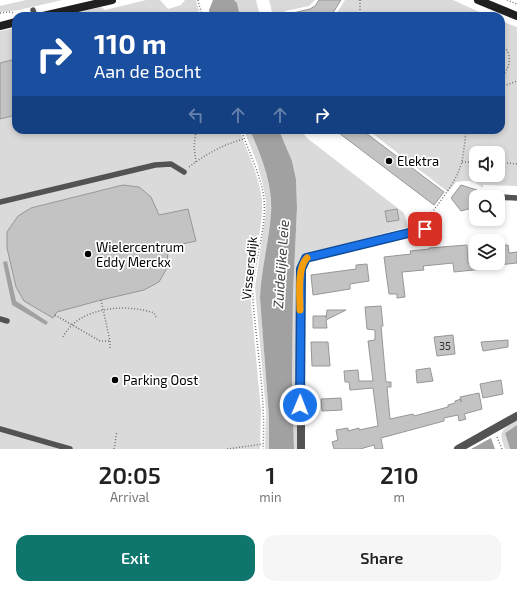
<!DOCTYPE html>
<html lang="en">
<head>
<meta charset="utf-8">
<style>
	:root { --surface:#fff; --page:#f6f6f6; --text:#222; --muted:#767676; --accent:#0f766e }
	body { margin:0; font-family:"Exo 2",sans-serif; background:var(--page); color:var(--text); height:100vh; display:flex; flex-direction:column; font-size:15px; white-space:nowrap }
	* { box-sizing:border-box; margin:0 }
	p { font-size:13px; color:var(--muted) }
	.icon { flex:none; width:22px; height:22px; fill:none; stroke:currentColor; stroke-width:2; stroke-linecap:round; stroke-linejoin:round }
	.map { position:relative; height:449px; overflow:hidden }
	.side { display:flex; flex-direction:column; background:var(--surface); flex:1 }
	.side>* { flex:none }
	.banner { position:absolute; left:12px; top:12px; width:493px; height:122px; border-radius:12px; box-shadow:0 2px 6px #0003; background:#1a4fa0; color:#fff; overflow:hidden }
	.tools { position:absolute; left:469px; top:146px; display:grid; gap:8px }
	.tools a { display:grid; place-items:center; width:36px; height:36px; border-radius:8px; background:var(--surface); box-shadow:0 2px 6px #0003; font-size:20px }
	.pin { position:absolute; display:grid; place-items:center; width:34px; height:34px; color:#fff; margin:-17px; border-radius:8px; box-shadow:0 2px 6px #0006 }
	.me { position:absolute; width:44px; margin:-22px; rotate:1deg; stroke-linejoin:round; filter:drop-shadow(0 0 3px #0008) }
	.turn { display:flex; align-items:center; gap:14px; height:84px; padding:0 16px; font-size:18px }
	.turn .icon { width:52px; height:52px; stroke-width:2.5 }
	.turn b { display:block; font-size:28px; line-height:34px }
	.lanes { display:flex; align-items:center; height:38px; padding:0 16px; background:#0003; justify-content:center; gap:20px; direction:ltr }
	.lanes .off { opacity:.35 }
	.eta { display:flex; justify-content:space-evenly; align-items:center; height:68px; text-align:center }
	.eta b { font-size:24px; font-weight:600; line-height:28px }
	.action { display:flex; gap:8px; margin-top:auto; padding:8px 16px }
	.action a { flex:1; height:46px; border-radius:12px; background:var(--accent); color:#fff; font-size:16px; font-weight:600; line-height:46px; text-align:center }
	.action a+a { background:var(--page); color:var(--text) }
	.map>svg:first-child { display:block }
	.green { fill:#dadada; fill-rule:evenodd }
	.water { fill:#a1a1a1 }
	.building { fill:#c3c3c3; stroke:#979797 }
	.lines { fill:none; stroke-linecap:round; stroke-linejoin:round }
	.path { stroke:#757575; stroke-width:1.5; stroke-dasharray:1 2; stroke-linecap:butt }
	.lane { stroke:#535353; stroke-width:5.5 }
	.street { stroke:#535353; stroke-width:8 }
	.secondary { stroke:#202020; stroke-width:8 }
	.route-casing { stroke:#114b97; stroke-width:10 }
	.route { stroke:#1a73e8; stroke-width:7 }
	.slow { stroke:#f59e0b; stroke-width:7 }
	.poi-dot { fill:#000; stroke:#fff; stroke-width:1.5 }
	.labels { text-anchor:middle; stroke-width:3.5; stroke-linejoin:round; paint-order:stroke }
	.number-label { font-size:11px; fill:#313131 }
	.poi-label { font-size:13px; fill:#000; stroke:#fff; text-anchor:start }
	.street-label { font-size:13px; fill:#000; stroke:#fff }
	.water-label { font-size:14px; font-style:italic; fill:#424242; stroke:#fff }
</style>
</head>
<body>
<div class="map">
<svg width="517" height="449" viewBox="0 0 517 449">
	<rect width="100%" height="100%" fill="#fff"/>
	<path class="green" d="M26,0H62L19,10L0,12V6Z
		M146,0H160L168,9L181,5L185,0H196L200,16H64L101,7L105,10Z
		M234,0H256L260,16H240L237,3Z
		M269,0H315L309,6L285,11L286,16H273Z
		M345,0H453L488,16H335Z
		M501,21L517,27V186L483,185V188C473,180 468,180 456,182L448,192L368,130H501ZM476,153H498V175H476Z
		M16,28V130H239C247,151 260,178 262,201C263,232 252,262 250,293L261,411L260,449H0V31Z
		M244,130H250C261,156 273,184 271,213C269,242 261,269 260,298L269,417V449H265L266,411L255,288L265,217L266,201L262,181L257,163Z
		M279,130H301L307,138L404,213L408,227L301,256L298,265L299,267L297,271V365L299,449H294L292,383L293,295L297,208L296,179L292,161Z
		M517,420V425L505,433L510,449H505C498,431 501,430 517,420Z"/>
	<path class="water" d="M213,0H234L237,3L240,16H210L209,10Z
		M250,130H279L292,161L296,179L297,208L293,295L292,383L294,449H269V417L260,298C261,269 269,242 271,213C273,184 261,156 250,130Z
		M7,261L16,301L48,322L46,325L12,305L3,262Z
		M517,425V449H510L505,433Z
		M491,438L495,449H471Z"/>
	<path class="building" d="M319,0H341L331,16H293V13L310,9L315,6Z
		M16,59V115L0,119V63Z
		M335,130H362L444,192L434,205Z
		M123,185L139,187L151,197L159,215L188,209L196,241L168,247L167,268L159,282L144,290L101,300L57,312L53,318L24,301L16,287L7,248V232L18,216L31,208Z
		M461,185L477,190L476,195V207L461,211L451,198Z
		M397,209L399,220L387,222L385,211Z
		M467,245L468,263H493V268L454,272L453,263L423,266L424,270L402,272L405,297L397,298V294H389L384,257L411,254L410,251L429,249V248Z
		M508,245L509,253L517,252V263L498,265V246Z
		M367,264L369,281L350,284V289L313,295L311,275L356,269V265Z
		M381,306L383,326H381L386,382H391V387H387L390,419L413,414L414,416L448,407V405L455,403V401L461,399V402L460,397L479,393L482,409L464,414L466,419L459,421L458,415L444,418V421L381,438L383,449H375L374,445L360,449H334L332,442L338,440L336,430L348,428V431L359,428V430L378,426L373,388L350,390L349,382H345L344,371L358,370L359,381H373L368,341L375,340V330L367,329L365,307Z
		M327,310H346L326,320L327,328H313V316H326V318Z
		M453,335L455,354L437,356L434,337Z
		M508,340V347L483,351L481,342Z
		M311,342H328L330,366H312Z
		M430,368L433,381L417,383L416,370Z
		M501,380L503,394L483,398L480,384Z
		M341,398L342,410L322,411L321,399Z"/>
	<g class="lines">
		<path class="path" d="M198,0L202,16
			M507,0L517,4
			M0,13L9,12L14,13
			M360,16V0
			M415,16H416
			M501,47L506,49C513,59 508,70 501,78
			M501,87L517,81
			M241,130C248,150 262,178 264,199C267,233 251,267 253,301C257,350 266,399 263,449
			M196,162L194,146L196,130
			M462,162H476
			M498,162L517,164
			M189,167C206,154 224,144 244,139
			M430,215C442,199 457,181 462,161C464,151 465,140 466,130
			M101,300L110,341V350
			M55,315L100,341H110
			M63,337C78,307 126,303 154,313L157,319
			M497,437L502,449
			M114,449L117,431
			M227,449L263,444"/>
		<path class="lane" d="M33,10L35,16
			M480,196L517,198
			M0,202L155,165L171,164L184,172
			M0,319L7,321
			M0,429L70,449"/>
		<path class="street" d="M301,449V269L306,258L425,229L429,222
			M458,449L517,416"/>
		<path class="secondary" d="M478,0L517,16
			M43,16L112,0
			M0,26L16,22"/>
	</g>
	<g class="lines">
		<defs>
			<path id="route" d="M300,405L301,269L306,258L425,229"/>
		</defs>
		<use href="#route" class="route-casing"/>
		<use href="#route" class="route"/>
		<path class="slow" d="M300,310C300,297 297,267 307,258"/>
	</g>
	<g class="poi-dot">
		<circle cx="389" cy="161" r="4"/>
		<circle cx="88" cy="254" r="4"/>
		<circle cx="115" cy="380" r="4"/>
	</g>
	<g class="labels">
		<g class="number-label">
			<text x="445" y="350">35</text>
		</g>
		<g class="poi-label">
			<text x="397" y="166">Elektra</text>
			<text x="96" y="252">Wielercentrum<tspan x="96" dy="15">Eddy Merckx</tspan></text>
			<text x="123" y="385">Parking Oost</text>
		</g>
		<g class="street-label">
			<text transform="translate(249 268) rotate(-84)" y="5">Vissersdijk</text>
		</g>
		<g class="water-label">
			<text transform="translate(281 264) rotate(-86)" y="5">Zuidelijke Leie</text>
		</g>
	</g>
</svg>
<div class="tools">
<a><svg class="icon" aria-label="sound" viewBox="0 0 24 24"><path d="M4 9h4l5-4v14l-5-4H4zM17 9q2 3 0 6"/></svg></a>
<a><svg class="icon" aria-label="search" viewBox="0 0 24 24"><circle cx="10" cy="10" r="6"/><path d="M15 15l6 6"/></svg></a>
<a><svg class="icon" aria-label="layers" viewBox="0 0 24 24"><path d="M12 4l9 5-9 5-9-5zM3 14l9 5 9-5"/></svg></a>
</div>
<div class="pin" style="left:425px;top:229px;background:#d93025"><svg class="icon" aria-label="arrive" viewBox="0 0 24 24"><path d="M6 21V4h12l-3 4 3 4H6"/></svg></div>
<svg class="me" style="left:300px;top:405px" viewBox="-20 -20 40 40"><circle r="17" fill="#1a73e8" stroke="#fff" stroke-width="3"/><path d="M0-11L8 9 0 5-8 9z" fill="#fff"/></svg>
<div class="banner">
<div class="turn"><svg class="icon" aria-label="right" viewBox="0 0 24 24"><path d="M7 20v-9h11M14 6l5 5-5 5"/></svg><div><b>110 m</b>Aan de Bocht</div></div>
<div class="lanes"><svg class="icon off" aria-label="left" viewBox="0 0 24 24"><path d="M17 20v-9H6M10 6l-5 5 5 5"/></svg><svg class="icon off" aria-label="ahead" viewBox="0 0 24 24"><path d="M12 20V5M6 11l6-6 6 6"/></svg><svg class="icon off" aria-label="ahead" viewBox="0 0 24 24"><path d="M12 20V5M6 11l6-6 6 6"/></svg><svg class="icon" aria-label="right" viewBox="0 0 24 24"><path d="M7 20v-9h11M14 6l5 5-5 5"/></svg></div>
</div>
</div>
<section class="side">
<div class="eta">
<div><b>20:05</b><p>Arrival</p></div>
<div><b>1</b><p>min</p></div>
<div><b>210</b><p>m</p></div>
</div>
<div class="action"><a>Exit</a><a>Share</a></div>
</section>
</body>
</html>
